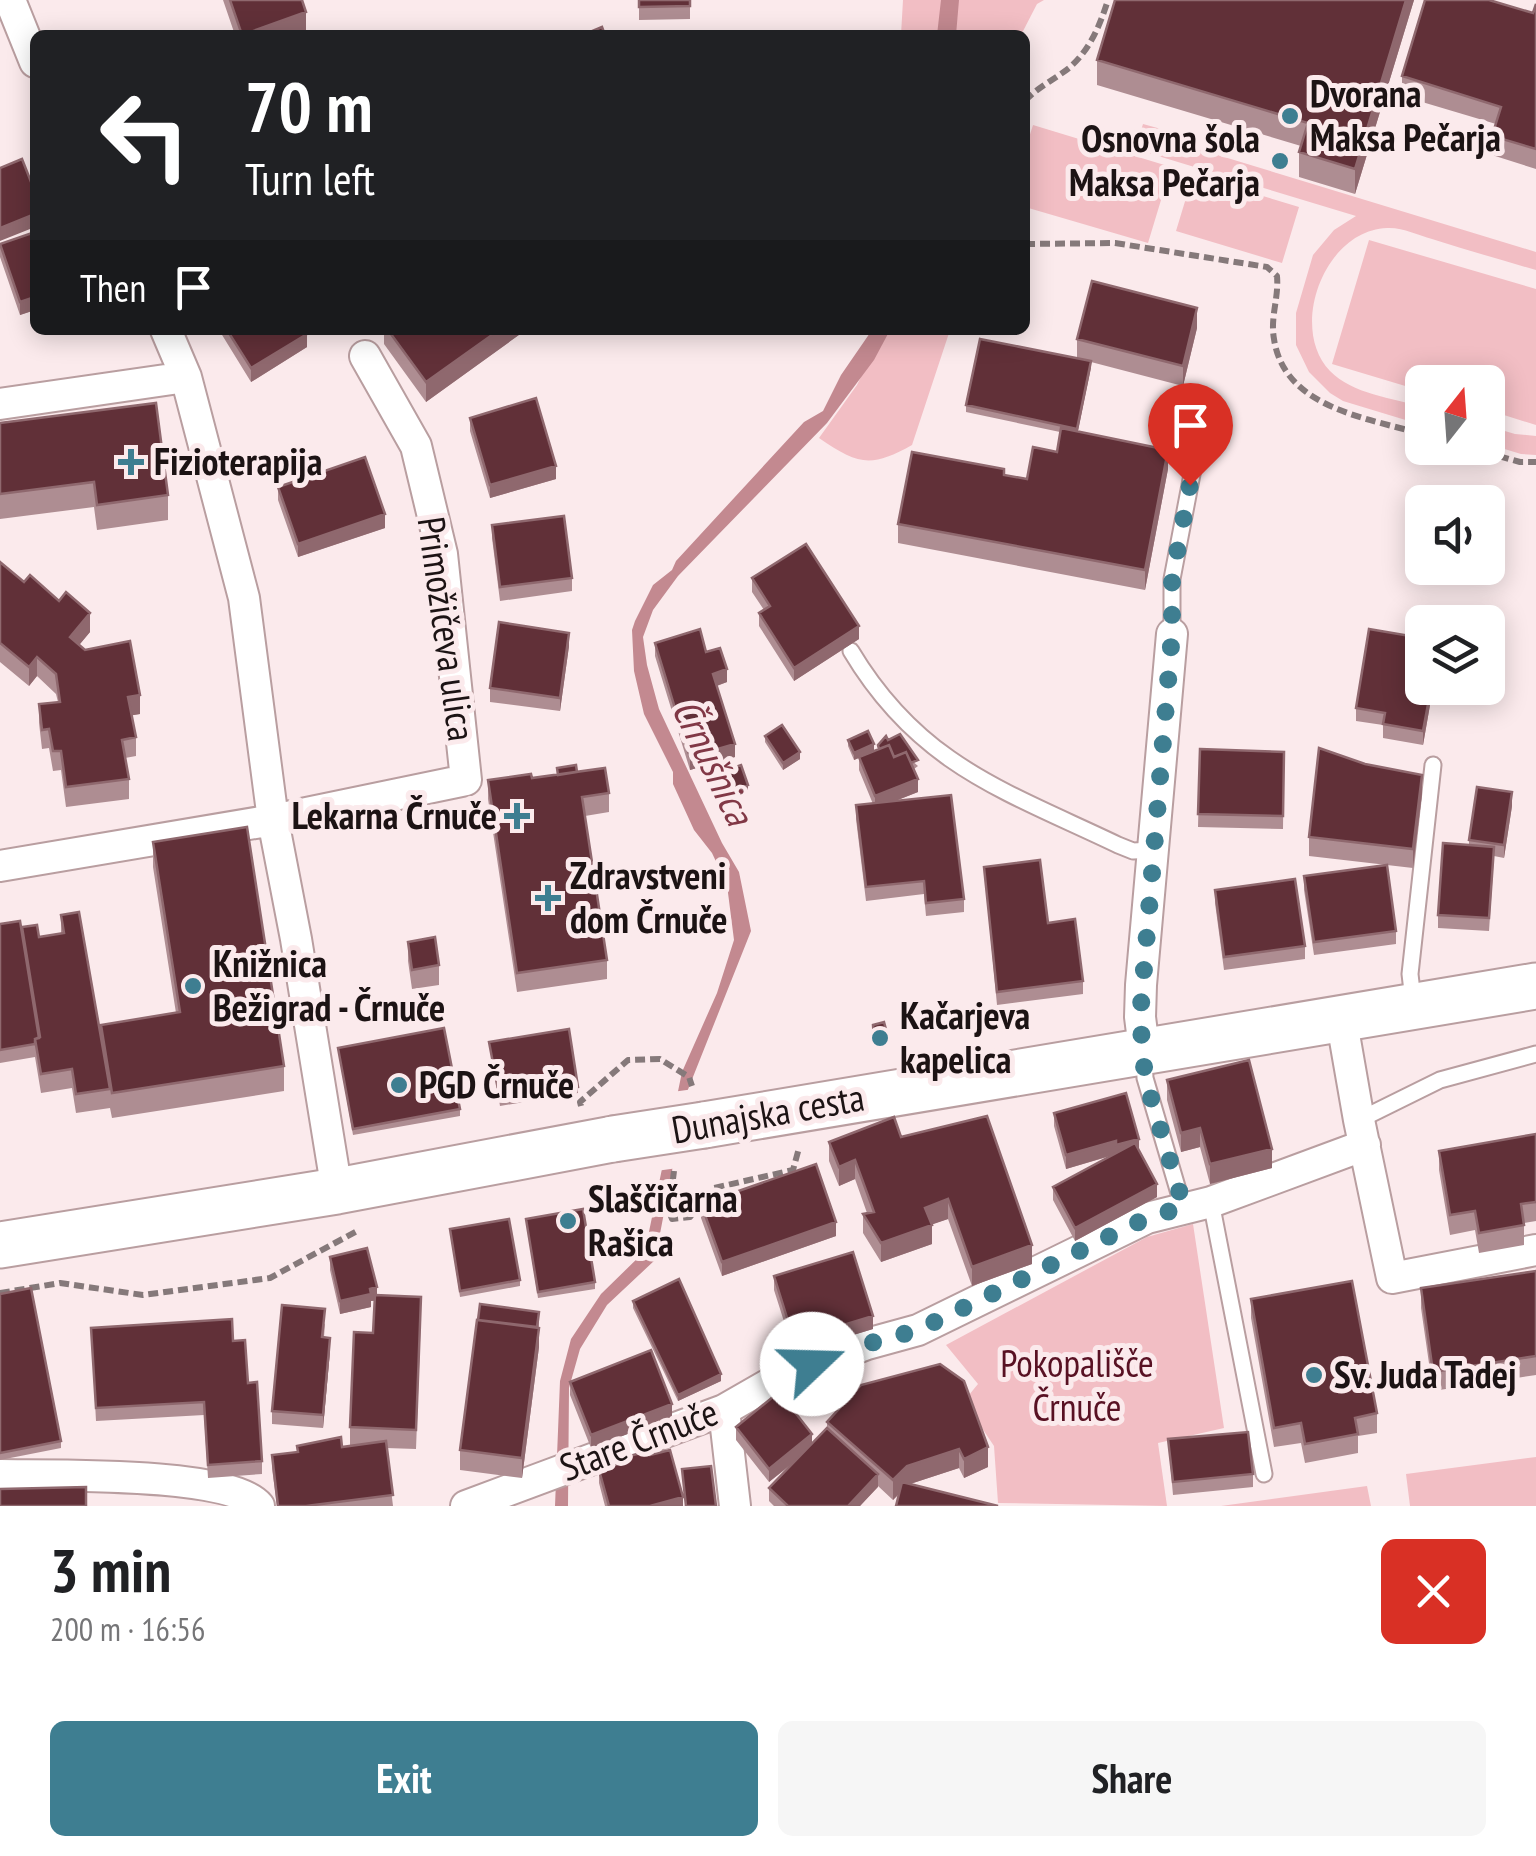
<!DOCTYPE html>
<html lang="en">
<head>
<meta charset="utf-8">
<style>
	:root { --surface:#fff; --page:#f6f6f6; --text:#202124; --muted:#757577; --accent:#3e7e91 }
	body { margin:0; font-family:"PT Sans Narrow",sans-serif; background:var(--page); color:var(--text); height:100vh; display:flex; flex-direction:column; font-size:38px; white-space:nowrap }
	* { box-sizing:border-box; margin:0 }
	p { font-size:32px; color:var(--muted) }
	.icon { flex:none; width:55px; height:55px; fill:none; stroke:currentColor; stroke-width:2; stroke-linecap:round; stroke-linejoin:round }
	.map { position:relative; height:1506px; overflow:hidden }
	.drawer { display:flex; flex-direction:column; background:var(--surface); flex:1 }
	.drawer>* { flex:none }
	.guide { position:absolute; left:30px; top:30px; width:1000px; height:305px; border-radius:15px; box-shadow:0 5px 25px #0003; background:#202124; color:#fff; overflow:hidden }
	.needle { width:65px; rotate:17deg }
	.buttons { position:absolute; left:1405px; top:365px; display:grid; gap:20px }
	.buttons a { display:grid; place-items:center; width:100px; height:100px; border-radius:15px; background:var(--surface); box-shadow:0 5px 25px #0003; font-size:50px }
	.pin { position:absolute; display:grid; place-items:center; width:85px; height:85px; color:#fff; margin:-102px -42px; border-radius:50% 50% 50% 0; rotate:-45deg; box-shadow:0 0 10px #0007 }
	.pin .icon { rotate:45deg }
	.me { position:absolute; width:110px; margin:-55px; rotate:69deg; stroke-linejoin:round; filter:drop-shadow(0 0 8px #0008) }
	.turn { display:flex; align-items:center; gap:35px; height:210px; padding:0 50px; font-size:45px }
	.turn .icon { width:130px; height:130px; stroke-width:2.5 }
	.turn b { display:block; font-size:70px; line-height:85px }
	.then { display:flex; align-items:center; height:95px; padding:0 50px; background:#0003; gap:20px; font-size:38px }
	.round { display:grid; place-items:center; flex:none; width:105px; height:105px; border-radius:15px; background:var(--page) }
	.overview { display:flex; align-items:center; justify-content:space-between; height:170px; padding:0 50px }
	h1 { font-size:60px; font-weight:800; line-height:75px }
	.cta { display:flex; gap:20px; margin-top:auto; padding:20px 50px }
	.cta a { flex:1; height:115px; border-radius:15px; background:var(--accent); color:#fff; font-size:40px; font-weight:800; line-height:115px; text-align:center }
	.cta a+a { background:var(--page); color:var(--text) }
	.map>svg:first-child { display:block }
	.green { fill:#f2bec4 }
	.water { fill:#c38990 }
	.pier { fill:#fbeaec }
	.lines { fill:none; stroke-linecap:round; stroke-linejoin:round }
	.lane-casing { stroke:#b99ea0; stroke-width:19 }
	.street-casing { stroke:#b99ea0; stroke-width:34 }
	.secondary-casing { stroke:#b99ea0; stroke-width:49 }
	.path { stroke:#85797a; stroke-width:6; stroke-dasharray:10 5; stroke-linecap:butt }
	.lane { stroke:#fff; stroke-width:15 }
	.street { stroke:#fff; stroke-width:30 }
	.secondary { stroke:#fff; stroke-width:45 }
	.secondary-bridge-casing { stroke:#b99ea0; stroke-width:49; stroke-linecap:butt }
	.secondary-bridge { stroke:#fff; stroke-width:45 }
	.wall { fill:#ae8d92 }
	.shaded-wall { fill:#8f686e }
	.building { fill:#613038; stroke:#8f686e; stroke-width:2.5 }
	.route { stroke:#3e7e91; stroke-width:18; stroke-dasharray:0 32.4 }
	.poi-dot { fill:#3e7e91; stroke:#fbeaec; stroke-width:4 }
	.labels { text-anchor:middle; stroke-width:10; stroke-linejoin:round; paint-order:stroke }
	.poi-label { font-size:38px; font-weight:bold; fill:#1c1314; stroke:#fbeaec; text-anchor:start }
	.street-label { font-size:38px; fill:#1c1314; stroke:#fbeaec }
	.park-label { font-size:38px; fill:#581123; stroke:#fbeaec }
	.water-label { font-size:40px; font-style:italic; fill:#813846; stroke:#fbeaec }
</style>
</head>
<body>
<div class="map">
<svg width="1536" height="1506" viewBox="0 0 1536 1506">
	<rect width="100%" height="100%" fill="#fbeaec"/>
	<path class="green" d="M903,0H1044L1037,4L1021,35H901Z
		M1143,124L1190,137L1188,146L1536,252V270C1501,260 1467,250 1432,239C1418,235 1402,227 1387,228C1325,230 1288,327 1330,371C1352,394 1393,398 1422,407V425L1343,401L1330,393L1309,372L1296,345V313L1313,255L1334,230L1356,216L1135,149Z
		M1033,125L1171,167L1148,243L1025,207V150Z
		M1193,175L1299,207L1282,263L1176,231Z
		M1369,240L1536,289V425L1488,410V382H1422V391L1332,364Z
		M884,330H950L912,445C871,468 858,465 819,438L857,385Z
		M1488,426L1515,434L1536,436V455L1521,454L1488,444Z
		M1193,1224L1224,1428L1158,1443L1167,1506L998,1503L994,1446L964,1401L978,1384L946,1345L1147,1237Z
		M1536,1457V1506H1410L1406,1474Z
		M1367,1486L1371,1506H1221Z"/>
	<path class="water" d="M941,0H959L956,35H937Z
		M872,330H890L874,360L827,423L678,576L653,610L643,637L647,665L659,709L722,843L739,872L751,931L687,1092L655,1260L607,1305L580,1349L569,1388L568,1506H555L560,1381L571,1339L601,1294L645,1251L682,1072L717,993L734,940L727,885L712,853L694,830L673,784V772L644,714L634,671L632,630L635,621L653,585L672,570L676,561L804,422L823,411L841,375Z"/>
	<path class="pier" d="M694,1089L678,1168L656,1171L672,1092Z"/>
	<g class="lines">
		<defs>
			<path id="lane" d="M1172,634V579L1202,422
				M851,651C919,765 1005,791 1118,845L1133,851L1153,850
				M1413,1000L1410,974L1433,765
				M1144,1057L1145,1078L1183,1207
				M1359,1120L1440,1080L1536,1054
				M1211,1202L1264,1474"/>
			<path id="street" d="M10,0L35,62
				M166,330L186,377L244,598L273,820L296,939L337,1191
				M0,404L186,377
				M0,866L273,820L466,780L442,554L416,446L365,356
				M1341,1017L1359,1120L1392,1278L1536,1250
				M1144,1049L1140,1017L1141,985L1172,634
				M724,1410L735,1506
				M0,1475C49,1476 230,1471 259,1506
				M466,1506L724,1410L785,1375L867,1344L918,1330L1147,1218L1211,1202L1365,1145"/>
			<path id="secondary" d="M704,1125L1536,986
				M0,1245L337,1191L613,1139"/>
		</defs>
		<use href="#lane" class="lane-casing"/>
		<use href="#street" class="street-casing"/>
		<use href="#secondary" class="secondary-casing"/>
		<path class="path" d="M1025,101C1038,87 1055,79 1069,68C1090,50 1100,25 1108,0
			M1025,244L1115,243L1267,267L1277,276C1279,298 1270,317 1274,339C1284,408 1367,418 1422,434
			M1470,448L1520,462H1536
			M581,1106L580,1102L628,1060L660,1059L689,1077L692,1086
			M674,1171L669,1211L672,1219L690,1217L714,1188L793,1170L799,1148
			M0,1293L60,1283L143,1295L270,1278L359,1230"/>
		<use href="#lane" class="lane"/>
		<use href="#street" class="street"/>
		<use href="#secondary" class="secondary"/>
		<defs>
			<path id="secondary-bridge" d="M613,1139L704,1125"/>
		</defs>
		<use href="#secondary-bridge" class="secondary-bridge-casing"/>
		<use href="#secondary-bridge" class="secondary-bridge"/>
	</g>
	<path class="wall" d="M223,0H302L306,32L297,35H235Z
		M639,0H690V19L639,20Z
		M1115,0H1414L1355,194L1299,177V152L1301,146L1097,85V60Z
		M1536,4V169L1492,155V136L1496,124L1402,96V76L1533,13Z
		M35,232V310L20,315L0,257V244Z
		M1197,328L1183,386L1091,362L1077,432L1168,469L1145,590L898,543V524L1004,475L1027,479L1057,452L1060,432L966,412V405L1077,359V339Z
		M219,330H304L307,347L251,382Z
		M384,330H523V332L426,402L384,344Z
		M470,418L556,479L490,498L470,431Z
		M0,423L168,495V520L97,530L94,507L0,519Z
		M278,487L385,528L298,557L278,500Z
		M492,525L572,578V591L500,601L492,538Z
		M0,562L24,582L90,632L79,645L140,714L132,715L136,737V756L125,758L129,779V799L66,807L61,770L53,771L49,748L42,749L39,723V704L58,702L56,694L37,676L29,686L0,662Z
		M752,578L859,639L794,681L759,626V613L764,610L752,592Z
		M655,643L706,652L727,682L717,686L735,757L690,770L655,656Z
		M569,646L560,711L490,702V688Z
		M1433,688L1423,745L1383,738V725L1356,721V708Z
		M765,736L800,759L783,770L765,742Z
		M848,740L874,751L878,750V745L888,740L918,766L914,769L918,792L895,801L964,899V912L926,916L924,894L866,901L856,819V805L873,804L859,770V758L854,760L848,746Z
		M1200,749L1284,752L1283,829L1198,827Z
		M557,768L577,772L609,793V812L585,816L607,960V979L517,992L488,799V780L532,778L557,775Z
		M721,772L748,792L728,799L721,779Z
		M1422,794L1413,868L1309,856V837Z
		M1512,806L1504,858L1494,856L1489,931L1438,928V915L1469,845V840Z
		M153,842L284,1066V1091L112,1118L110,1108L76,1113L72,1088L41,1093L35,1057L0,1063V924L39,937L61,934V915L101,1036V1025L176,1013L153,867Z
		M984,867L1048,923L1083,981V994L997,1005Z
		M1304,876L1396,931V944L1314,955L1304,890Z
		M1215,890L1305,946V959L1224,970L1215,903Z
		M408,942L439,965V985L412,989L408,961Z
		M873,1025L888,1037V1044L874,1046Z
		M489,1042L578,1087V1093L500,1106Z
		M338,1048L460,1109V1116L353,1135Z
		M1167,1080L1272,1168L1210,1184L1200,1147L1181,1152L1167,1100Z
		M1054,1113L1139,1150L1157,1197L1075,1241L1053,1200V1187L1114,1155L1066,1169L1054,1126Z
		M1536,1134V1221L1524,1223V1245L1479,1253L1475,1230L1450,1235L1439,1170V1151Z
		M901,1137L1032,1264L972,1286L948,1219L932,1224V1244L881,1262L863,1233V1214L867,1213L855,1179L839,1186L829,1161V1142Z
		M701,1204L836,1236L722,1276L701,1218Z
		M526,1219L595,1282V1289L538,1298Z
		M450,1229L520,1280V1286L460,1297Z
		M330,1257L377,1295L421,1316L416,1449L386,1448L393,1506H277L272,1468V1455L350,1446V1427L373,1333L374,1301H371V1307L340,1314L330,1270Z
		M1536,1271V1375L1433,1391L1421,1308V1288Z
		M774,1276L873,1329L794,1353L774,1290Z
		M0,1294L61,1441V1448L0,1460Z
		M1251,1299L1377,1413V1433L1358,1436V1453L1305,1463L1301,1443L1274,1447L1251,1318Z
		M633,1301L721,1381L678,1401L633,1308Z
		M539,1318V1347L522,1478L460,1470V1450Z
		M325,1323L324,1337L330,1351L323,1428L272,1424V1411Z
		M91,1328L233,1341L262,1461V1474L208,1478L204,1415L96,1421Z
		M570,1382L672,1417L591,1448L570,1395Z
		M861,1385L988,1467L964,1478L959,1468L910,1484L893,1500L878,1486L860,1506H774L769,1501V1488L796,1461L769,1482L736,1440V1427L812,1443L827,1428V1422Z
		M1168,1439L1253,1474V1487L1173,1495Z
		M650,1455L683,1506H605L599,1483V1470L622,1463V1458Z"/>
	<path class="shaded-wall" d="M1406,0H1414L1355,194V169Z
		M306,12V32L297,35H243Z
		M35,214V227L0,241V228Z
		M35,297V310L20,315V302Z
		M1197,308V328L1183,386V366Z
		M499,330H523V332L426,402V382Z
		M307,334V347L251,382V368Z
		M1091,361V368L1077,436V429Z
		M1168,450V469L1145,590V570Z
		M556,466V479L490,498V485Z
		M385,514V528L298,557V544Z
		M90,613V632L70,656V637Z
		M859,626V639L794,681V668Z
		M569,633V646L560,711V698Z
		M37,657V676L29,686V667Z
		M727,669V682L713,687V674Z
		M1431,688H1433L1423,745V731Z
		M140,695V714L128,716V697Z
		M735,744V757L690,770V757Z
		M874,744V751L854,760V753Z
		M800,752V759L783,770V763Z
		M1422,775V794L1413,868V849Z
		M918,779V792L875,809V796Z
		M748,785V792L728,799V792Z
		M1512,792V806L1504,858V845Z
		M1200,1128V1147L1181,1152V1133Z
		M1139,1139V1152L1116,1158V1145Z
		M1116,1141V1154L1066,1169V1155Z
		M1272,1149V1168L1210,1184V1164Z
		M855,1160V1179L839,1186V1167Z
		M1157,1184V1197L1075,1241V1228Z
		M948,1199V1219L925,1227V1208Z
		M836,1222V1236L722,1276V1262Z
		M932,1225V1244L881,1262V1243Z
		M1032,1245V1264L972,1286V1267Z
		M377,1287V1300L371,1301V1307L340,1314V1301Z
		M873,1316V1329L794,1353V1340Z
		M539,1328V1347L522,1478V1458Z
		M330,1338V1351L323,1428V1415Z
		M721,1374V1381L678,1401V1395Z
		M672,1404V1417L591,1448V1435Z
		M812,1434V1447L769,1482V1469Z
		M988,1447V1467L964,1478V1459Z
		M959,1449V1468L907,1485L893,1500V1480L907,1466Z
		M878,1474V1487L860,1506H848Z
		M683,1497V1506H650Z"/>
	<path class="building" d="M230,0H302L306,12L242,35Z
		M639,0H690V6L639,7Z
		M1115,0H1406L1355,169L1299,152L1308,123L1097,60Z
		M1425,0H1489L1533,13L1536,4V149L1492,136L1501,107L1402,76Z
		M602,27L605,35H583Z
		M22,159L35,192V214L0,228V168Z
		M35,232V297L20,302L0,244Z
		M1092,281L1197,308L1183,366L1077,339Z
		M227,330H304L307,334L251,368Z
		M388,330H499L426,382Z
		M980,339L1091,361L1077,429L966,405Z
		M536,398L556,466L490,485L470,418Z
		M156,403L168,495L97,505L94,482L0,494V423Z
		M1061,428L1168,450L1145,570L898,524L912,452L1004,469V475L1027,479L1033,447L1057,452Z
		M365,457L385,514L298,544L278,487Z
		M564,516L572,578L500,587L492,525Z
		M806,544L859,626L794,668L759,613L770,606L752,578Z
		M0,562L24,582L30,575L59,601L66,592L90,613L70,637L85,650L130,641L140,695L128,697L136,737L122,740L129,779L66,787L61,751H53L49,729L42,730L39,704L60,702L56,674L37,657L29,667L0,643Z
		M499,622L569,633L560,698L490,688Z
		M700,629L706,652L720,648L727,669L713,674L735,744L690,757L655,643Z
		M1369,629L1422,638V688H1431L1423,731L1383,724L1385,713L1356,708Z
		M782,725L800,752L783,763L765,736Z
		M868,731L874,744L854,753L848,740Z
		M900,734L918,760L911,763L906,752L894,757L889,745L879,749L878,745L886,736L888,740Z
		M889,745L894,757L906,752L918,779L875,796L859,757Z
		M1319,748L1365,764L1422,775L1413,849L1309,837Z
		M1200,749L1284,752L1283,816L1198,814Z
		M576,765L577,772L558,775L557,768Z
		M741,765L748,785L728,792L721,772Z
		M605,768L609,793L582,797L607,960L517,973L488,780L531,774L532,778Z
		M1477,787L1512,792L1504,845L1469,840Z
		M951,795L964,899L926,903L924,881L866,887L856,805Z
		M247,827L284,1066L112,1093L101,1025L180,1012L153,842Z
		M1443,843L1494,847L1489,918L1438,915Z
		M1040,860L1048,923L1075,919L1083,981L997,992L984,867Z
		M1387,865L1396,931L1314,942L1304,876Z
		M1295,879L1305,946L1224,957L1215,890Z
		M79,912L110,1089L76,1094L72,1069L41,1074L35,1039L40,1037L22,927L37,925L39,937L64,933L61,915Z
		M20,921L39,1038L35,1039V1044L0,1050V924Z
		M435,937L439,965L412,970L408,942Z
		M884,1022L888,1037L874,1039L873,1025Z
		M444,1028L460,1109L353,1129L338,1048Z
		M569,1029L578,1087L500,1100L489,1042Z
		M1249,1060L1272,1149L1210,1164L1200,1128L1181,1133L1167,1080Z
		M1126,1093L1139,1139L1116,1145V1141L1066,1155L1054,1113Z
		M987,1116L1032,1245L972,1267L948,1199L925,1208L932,1225L881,1243L863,1214L874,1212L855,1160L839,1167L829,1142L894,1117L901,1137Z
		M1536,1134V1202L1521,1204L1524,1225L1479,1233L1475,1211L1450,1215L1439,1151Z
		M1135,1143L1157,1184L1075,1228L1053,1187Z
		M816,1164L836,1222L722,1262L701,1204Z
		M583,1209L595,1282L538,1292L526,1219Z
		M509,1219L520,1280L460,1291L450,1229Z
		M367,1248L377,1287L370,1289L371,1294L340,1301L330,1257Z
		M853,1252L873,1316L794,1340L774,1276Z
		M1536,1271V1356L1433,1372L1421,1288Z
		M679,1279L721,1374L678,1395L633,1301Z
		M1352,1281L1377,1413L1355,1418L1358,1434L1305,1444L1301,1423L1274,1428L1251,1299Z
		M31,1288L61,1441L0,1453V1294Z
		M375,1295L421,1297L416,1430L350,1427L354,1332L373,1333Z
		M480,1304L539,1312L537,1327L478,1320Z
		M282,1305L325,1309L322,1337L330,1338L323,1415L272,1411Z
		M232,1319L233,1341L245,1340L248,1383L257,1382L262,1461L208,1465L204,1402L96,1408L91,1328Z
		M477,1320L539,1328L522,1458L460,1450Z
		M651,1350L672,1404L591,1435L570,1382Z
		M940,1364L964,1381L988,1447L964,1459L959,1449L907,1466L893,1480L827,1422L861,1385Z
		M779,1392L812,1434L769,1469L736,1427Z
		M827,1428L878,1474L848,1506H788L769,1488Z
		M1248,1432L1253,1474L1173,1482L1168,1439Z
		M341,1437L342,1447L386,1441L393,1495L306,1506H278L272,1455L298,1452L297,1446Z
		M670,1450L683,1497L650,1506H609L599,1470L624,1462L622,1458L648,1451L650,1455Z
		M711,1466L716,1506H686L682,1469Z
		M902,1482L998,1506H896Z
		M86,1487V1506H0V1489Z"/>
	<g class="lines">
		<path class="route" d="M812,1364L867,1344L918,1330L1147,1218L1184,1207L1145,1078L1140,1017L1172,634V579L1190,485"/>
	</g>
	<g class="poi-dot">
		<circle cx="1290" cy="116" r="10"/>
		<circle cx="1280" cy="161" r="10"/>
		<path d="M126 447h10v10h10v10h-10v10h-10v-10h-10v-10h10z"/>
		<path d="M512 801h10v10h10v10h-10v10h-10v-10h-10v-10h10z"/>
		<path d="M543 883h10v10h10v10h-10v10h-10v-10h-10v-10h10z"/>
		<circle cx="193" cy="986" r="10"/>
		<circle cx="880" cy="1038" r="10"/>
		<circle cx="399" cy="1085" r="10"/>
		<circle cx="568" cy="1221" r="10"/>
		<circle cx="1314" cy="1375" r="10"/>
	</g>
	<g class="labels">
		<g class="poi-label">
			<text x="1310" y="107">Dvorana<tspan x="1310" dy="44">Maksa Pečarja</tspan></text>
			<text x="1260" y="152" text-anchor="end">Osnovna šola<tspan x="1260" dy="44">Maksa Pečarja</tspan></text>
			<text x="154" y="475">Fizioterapija</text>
			<text x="497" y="829" text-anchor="end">Lekarna Črnuče</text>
			<text x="570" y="889">Zdravstveni<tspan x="570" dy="44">dom Črnuče</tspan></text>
			<text x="213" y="977">Knižnica<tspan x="213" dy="44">Bežigrad - Črnuče</tspan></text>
			<text x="900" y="1029">Kačarjeva<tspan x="900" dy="44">kapelica</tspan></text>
			<text x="419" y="1098">PGD Črnuče</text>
			<text x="588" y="1212">Slaščičarna<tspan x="588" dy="44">Rašica</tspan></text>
			<text x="1334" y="1388">Sv. Juda Tadej</text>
		</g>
		<g class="street-label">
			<text transform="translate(446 629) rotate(82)" y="13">Primožičeva ulica</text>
			<text transform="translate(768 1114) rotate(-10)" y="13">Dunajska cesta</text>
			<text transform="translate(639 1440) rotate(-21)" y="13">Stare Črnuče</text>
		</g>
		<g class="park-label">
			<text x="1077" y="1377">Pokopališče<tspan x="1077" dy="44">Črnuče</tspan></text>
		</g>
		<g class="water-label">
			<text transform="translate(713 762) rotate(64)" y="14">Črnušnica</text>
		</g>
	</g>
</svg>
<div class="buttons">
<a><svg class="needle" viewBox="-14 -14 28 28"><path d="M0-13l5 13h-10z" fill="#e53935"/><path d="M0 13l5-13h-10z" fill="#757577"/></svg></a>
<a><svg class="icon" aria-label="sound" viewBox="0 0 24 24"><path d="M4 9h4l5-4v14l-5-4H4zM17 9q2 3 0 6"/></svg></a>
<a><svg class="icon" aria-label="layers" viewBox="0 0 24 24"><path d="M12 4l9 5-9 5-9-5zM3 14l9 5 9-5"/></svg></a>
</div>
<div class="pin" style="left:1190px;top:485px;background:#d93025"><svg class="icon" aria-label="arrive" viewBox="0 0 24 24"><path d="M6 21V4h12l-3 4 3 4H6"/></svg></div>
<svg class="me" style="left:812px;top:1364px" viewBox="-20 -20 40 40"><circle r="19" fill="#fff"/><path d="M0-13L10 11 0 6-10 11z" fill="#3e7e91"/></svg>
<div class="guide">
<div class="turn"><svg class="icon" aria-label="left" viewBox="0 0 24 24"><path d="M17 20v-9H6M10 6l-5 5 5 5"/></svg><div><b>70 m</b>Turn left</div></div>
<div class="then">Then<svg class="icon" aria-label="arrive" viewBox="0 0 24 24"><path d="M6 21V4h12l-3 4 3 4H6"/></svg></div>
</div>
</div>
<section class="drawer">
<div class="overview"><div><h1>3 min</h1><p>200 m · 16:56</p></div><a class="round" style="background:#d93025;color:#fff"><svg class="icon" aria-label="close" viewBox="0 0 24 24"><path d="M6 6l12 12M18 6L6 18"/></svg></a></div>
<div class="cta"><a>Exit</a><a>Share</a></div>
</section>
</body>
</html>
